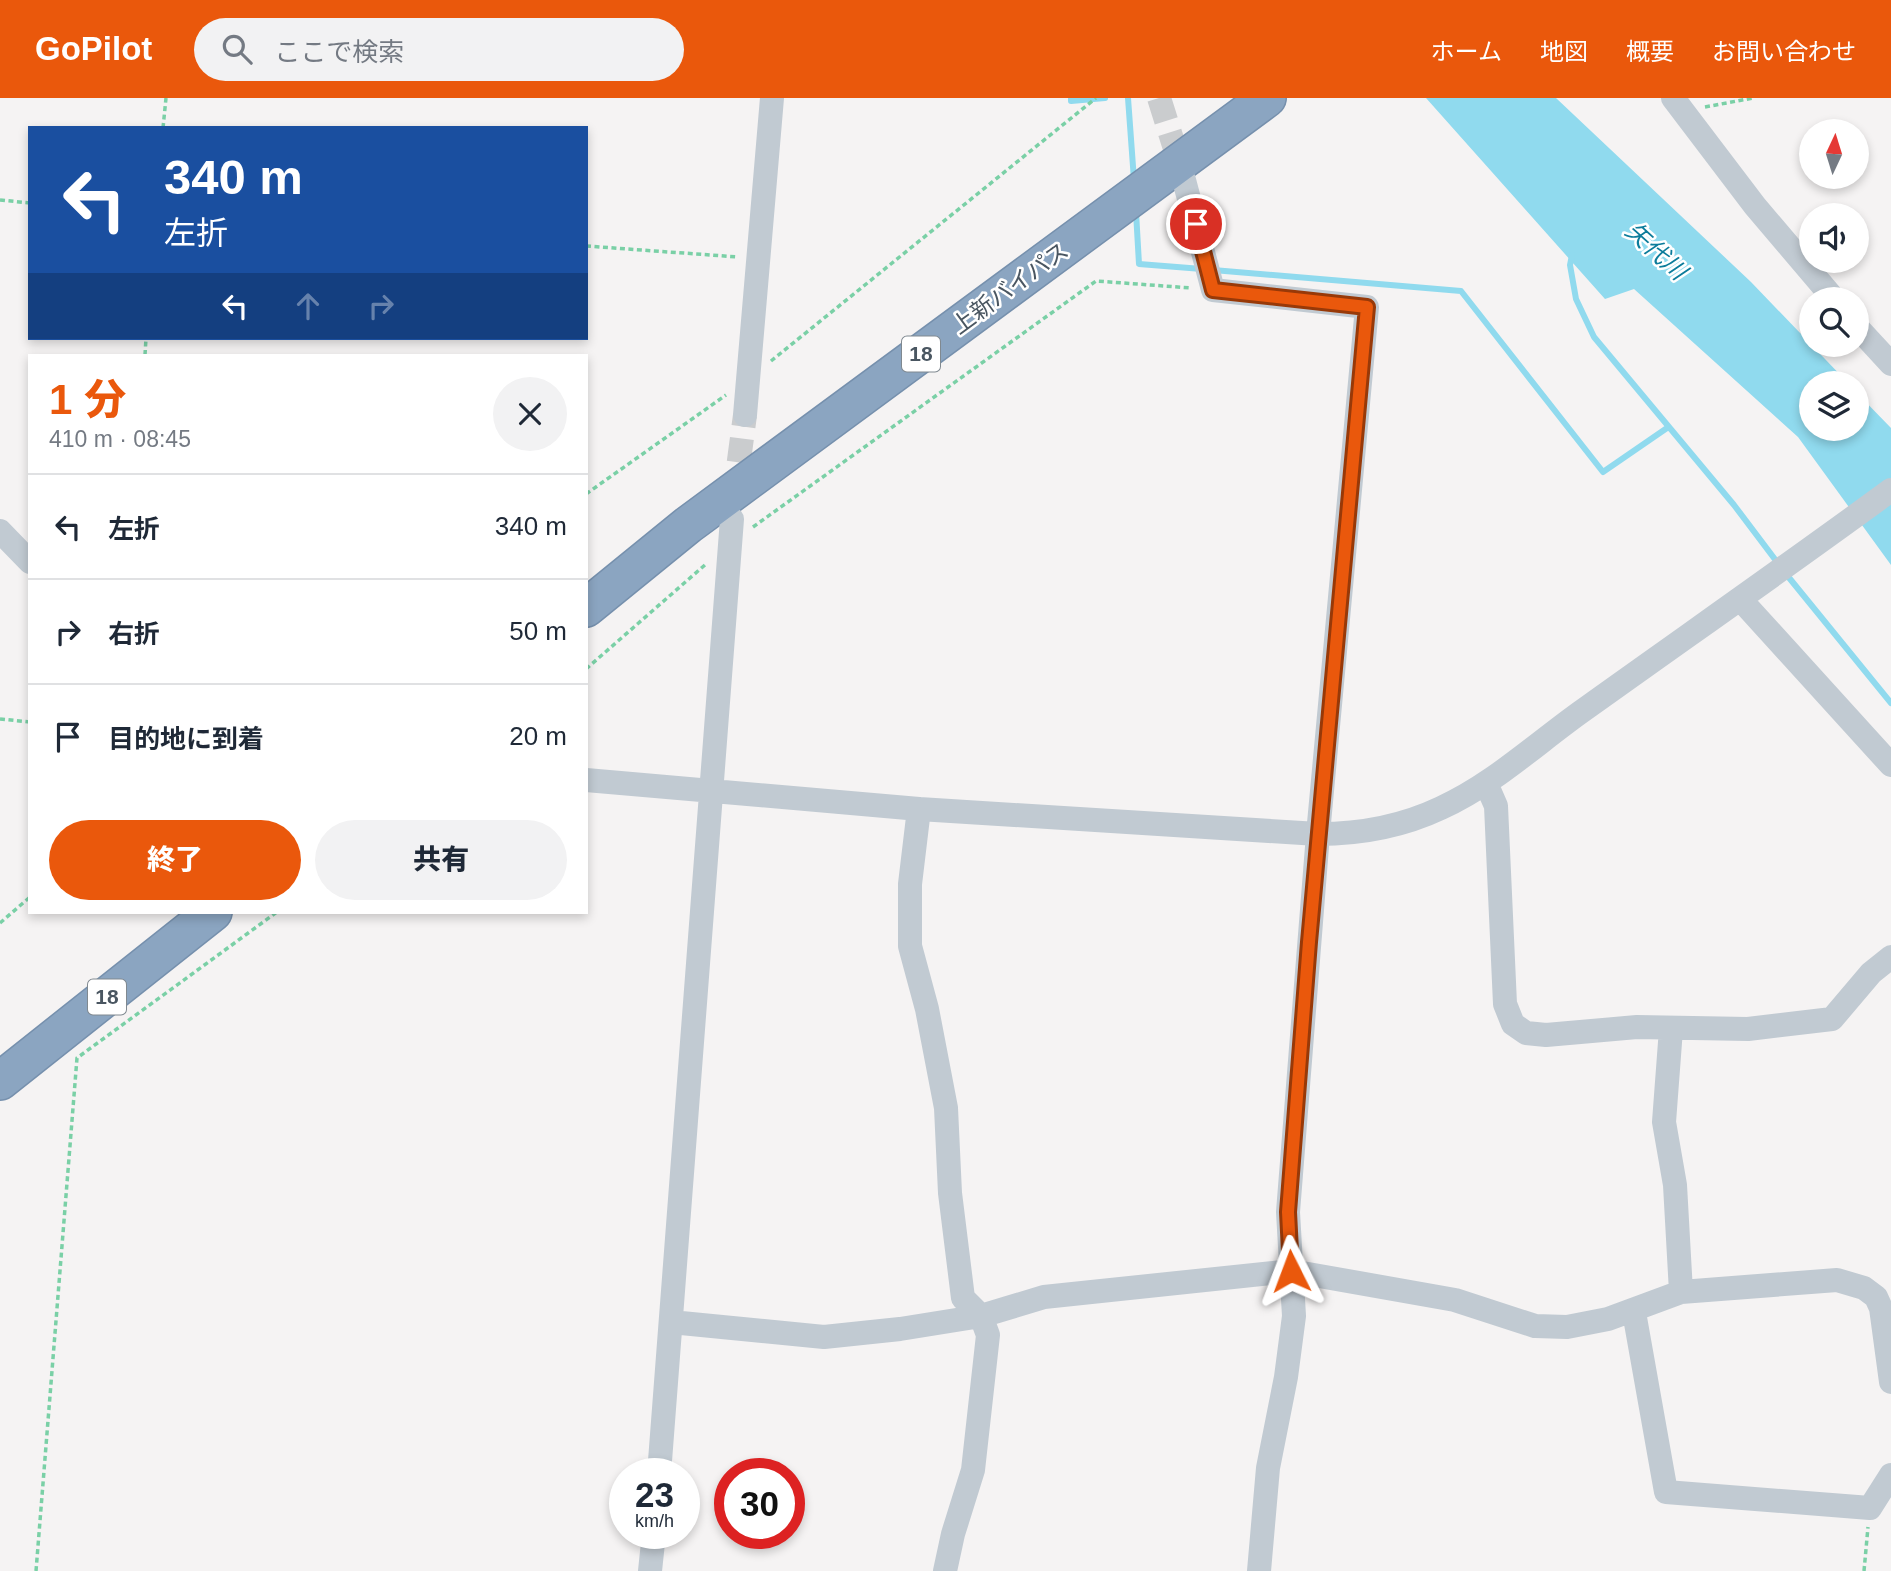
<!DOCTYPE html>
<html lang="ja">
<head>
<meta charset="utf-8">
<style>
	:root { --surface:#fff; --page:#f2f2f3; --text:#1f2937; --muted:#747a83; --line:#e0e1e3; --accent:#ea580c }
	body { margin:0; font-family:Arial,"Noto Sans JP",sans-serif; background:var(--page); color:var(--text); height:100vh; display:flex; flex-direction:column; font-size:26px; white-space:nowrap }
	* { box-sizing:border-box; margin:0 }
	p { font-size:23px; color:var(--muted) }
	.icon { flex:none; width:38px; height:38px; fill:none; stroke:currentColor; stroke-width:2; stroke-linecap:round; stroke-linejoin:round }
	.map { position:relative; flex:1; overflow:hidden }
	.details { position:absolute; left:28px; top:256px; width:560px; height:560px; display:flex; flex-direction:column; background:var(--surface); border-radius:0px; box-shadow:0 4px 10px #0003 }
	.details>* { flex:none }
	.top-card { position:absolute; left:28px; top:28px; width:560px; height:214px; border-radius:0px; box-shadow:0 4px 10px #0003; background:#1a4fa0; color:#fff; overflow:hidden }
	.needle { width:46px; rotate:4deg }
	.controls { position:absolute; left:1799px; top:21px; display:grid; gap:14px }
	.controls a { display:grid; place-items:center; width:70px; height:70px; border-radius:50%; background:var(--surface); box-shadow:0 4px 10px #0003; font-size:35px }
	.speed { position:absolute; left:609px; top:1360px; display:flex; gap:14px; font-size:35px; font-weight:700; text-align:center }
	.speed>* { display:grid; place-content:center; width:91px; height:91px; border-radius:50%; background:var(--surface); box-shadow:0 4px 10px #0003; line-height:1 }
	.speed small { font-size:18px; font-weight:400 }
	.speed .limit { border:10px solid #d22; background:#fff; color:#111 }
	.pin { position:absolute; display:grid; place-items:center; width:60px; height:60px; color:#fff; margin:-30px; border:4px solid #fff; border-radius:50%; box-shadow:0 2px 7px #0007 }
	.me { position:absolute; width:77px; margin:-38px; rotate:357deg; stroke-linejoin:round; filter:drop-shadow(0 0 5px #0008) }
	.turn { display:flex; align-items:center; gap:24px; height:147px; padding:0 21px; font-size:32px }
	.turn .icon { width:91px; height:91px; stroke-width:2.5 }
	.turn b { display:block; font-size:49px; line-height:60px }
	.lanes { display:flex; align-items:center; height:66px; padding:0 21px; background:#0003; justify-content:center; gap:35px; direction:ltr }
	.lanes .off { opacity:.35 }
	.round { display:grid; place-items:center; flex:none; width:74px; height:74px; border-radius:37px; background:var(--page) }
	.summary { display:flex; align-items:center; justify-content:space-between; height:119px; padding:0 21px }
	h1 { font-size:42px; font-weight:800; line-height:52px; color:var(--accent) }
	.primary-button { display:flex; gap:14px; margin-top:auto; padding:14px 21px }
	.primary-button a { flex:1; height:80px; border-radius:42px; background:var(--accent); color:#fff; font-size:28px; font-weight:800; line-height:80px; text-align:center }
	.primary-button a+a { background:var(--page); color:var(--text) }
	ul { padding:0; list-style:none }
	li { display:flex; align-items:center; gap:21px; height:105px; padding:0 21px; border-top:2px solid var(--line) }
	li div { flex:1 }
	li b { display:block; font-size:26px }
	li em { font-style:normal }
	header { display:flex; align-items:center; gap:42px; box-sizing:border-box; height:98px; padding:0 35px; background:var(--accent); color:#fff }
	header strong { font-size:33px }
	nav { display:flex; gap:38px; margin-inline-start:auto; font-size:24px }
	.search { width:490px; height:63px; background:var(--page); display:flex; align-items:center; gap:18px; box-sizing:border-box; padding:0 24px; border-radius:38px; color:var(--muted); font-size:26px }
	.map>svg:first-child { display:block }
	.water { fill:#90daee }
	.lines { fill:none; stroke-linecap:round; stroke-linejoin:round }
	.stream { stroke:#90daee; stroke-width:6 }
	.minor-tunnel { stroke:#caccce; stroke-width:24; stroke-dasharray:24 12; stroke-linecap:butt }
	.highway-casing { stroke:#7690ad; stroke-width:40 }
	.path { stroke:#7ad0a6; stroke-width:3.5; stroke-dasharray:5 3.5; stroke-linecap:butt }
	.minor { stroke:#c1cad2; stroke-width:24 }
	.highway { stroke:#8ba5c1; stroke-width:37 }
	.route-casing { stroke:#983908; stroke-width:18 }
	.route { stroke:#ea580c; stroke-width:12 }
	.labels { text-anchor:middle; stroke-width:5; stroke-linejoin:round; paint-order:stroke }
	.shield { fill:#fff; stroke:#808990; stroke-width:2 }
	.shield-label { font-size:21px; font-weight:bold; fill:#4a5661 }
	.street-label { font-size:23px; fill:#4a5661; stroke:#fff }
	.water-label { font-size:24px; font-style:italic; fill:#0c7c9b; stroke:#fff }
</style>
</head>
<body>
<header>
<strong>GoPilot</strong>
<div class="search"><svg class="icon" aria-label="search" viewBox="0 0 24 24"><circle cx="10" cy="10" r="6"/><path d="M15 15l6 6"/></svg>ここで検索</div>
<nav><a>ホーム</a><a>地図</a><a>概要</a><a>お問い合わせ</a></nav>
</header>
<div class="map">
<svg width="1891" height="1473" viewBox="0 0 1891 1473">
	<rect width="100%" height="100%" fill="#f5f3f3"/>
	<path class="water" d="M1426,0H1556L1751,184L1848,285H1811V331H1857V295L1891,330V467L1798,339L1634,191L1605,201Z"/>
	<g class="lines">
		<path class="stream" d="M1071,0V3L1105,0
			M1128,0L1134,82
			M1136,114L1139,166L1202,171
			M1572,157L1570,167L1576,201L1594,239L1734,407L1780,468
			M1213,172L1461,193L1603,374L1667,330
			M1786,476L1891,605"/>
		<path class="minor-tunnel" d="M1159,0L1183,76
			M734,400L745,317"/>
		<defs>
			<path id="highway" d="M586,510L688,427L1267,0
				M0,983L213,814"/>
		</defs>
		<use href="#highway" class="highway-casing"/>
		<path class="path" d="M1705,9L1753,0
			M163,30L166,0
			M0,102L30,105
			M586,148L738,159
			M145,257L146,240
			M771,263L1096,0
			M586,396L726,297
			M753,429L1096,183L1191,190
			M586,571L706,466
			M0,621L30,624
			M0,825L30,799
			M36,1473L77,960L277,814
			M1864,1473L1868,1429"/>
		<path class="minor" d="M1673,0L1755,108L1834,201
			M1184,82L1213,192L1367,209L1318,736L1288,1114L1294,1218L1286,1279L1268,1370L1259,1473
			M1857,229L1891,266
			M745,317L772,0
			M0,433L30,464
			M1741,502L1891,667
			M586,682L919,711L1318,736C1362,736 1401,729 1441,710C1494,686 1538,644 1585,611C1687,538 1790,466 1891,392
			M1486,685L1496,708L1505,906L1513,926L1526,935L1546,937L1637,929L1748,931L1832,921L1871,875L1891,859
			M919,711L910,786V848L927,911L946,1010L950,1095L963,1200L981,1218L988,1237L973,1372L953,1436L945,1473
			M1681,1194L1837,1182L1864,1190L1876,1199L1881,1210L1891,1284
			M1634,1214L1666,1394L1870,1410L1891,1377
			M671,1224L824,1239L900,1231L981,1218L1044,1199L1291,1173L1455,1202L1535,1228L1567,1229L1608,1221L1681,1194L1675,1087L1664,1024L1671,931
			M659,1376L732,421
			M650,1473L654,1435"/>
		<use href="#highway" class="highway"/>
	</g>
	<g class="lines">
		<defs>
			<path id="route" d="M1196,126L1213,192L1367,209L1309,844L1288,1114L1291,1173"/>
		</defs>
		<use href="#route" class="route-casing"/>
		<use href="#route" class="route"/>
	</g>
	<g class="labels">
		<g class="shield">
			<rect x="902" y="238.5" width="38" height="35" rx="5"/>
			<rect x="88" y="881.5" width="38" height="35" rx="5"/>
		</g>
		<g class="shield-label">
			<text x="921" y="263">18</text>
			<text x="107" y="906">18</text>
		</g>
		<g class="street-label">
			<text transform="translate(1010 190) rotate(-36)" y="8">上新バイパス</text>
		</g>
		<g class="water-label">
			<text transform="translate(1656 153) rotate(42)" y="8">矢代川</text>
		</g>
	</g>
</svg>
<div class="controls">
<a><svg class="needle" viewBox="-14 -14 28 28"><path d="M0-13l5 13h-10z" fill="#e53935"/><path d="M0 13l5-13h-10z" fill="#747a83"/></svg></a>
<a><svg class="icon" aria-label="sound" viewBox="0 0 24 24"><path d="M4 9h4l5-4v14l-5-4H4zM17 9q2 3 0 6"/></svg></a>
<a><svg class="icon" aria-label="search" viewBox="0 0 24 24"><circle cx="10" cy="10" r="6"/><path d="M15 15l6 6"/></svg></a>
<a><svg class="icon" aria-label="layers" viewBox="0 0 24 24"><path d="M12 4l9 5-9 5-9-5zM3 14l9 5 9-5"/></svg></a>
</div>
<div class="speed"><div>23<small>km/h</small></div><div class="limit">30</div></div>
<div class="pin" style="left:1196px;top:126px;background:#d93025"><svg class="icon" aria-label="arrive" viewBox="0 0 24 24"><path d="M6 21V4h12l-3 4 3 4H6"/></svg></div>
<svg class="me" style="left:1291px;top:1173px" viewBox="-20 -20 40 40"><path d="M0-17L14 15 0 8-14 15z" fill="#ea580c" stroke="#fff" stroke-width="4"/></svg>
<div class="top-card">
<div class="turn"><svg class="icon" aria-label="left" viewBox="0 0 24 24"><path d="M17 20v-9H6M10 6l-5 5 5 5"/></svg><div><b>340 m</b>左折</div></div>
<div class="lanes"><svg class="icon" aria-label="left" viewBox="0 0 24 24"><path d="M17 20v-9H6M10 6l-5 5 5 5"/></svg><svg class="icon off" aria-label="ahead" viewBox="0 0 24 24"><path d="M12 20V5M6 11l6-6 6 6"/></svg><svg class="icon off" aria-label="right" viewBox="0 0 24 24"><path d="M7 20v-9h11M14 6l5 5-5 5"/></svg></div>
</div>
<section class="details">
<div class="summary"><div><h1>1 分</h1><p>410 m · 08:45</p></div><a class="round"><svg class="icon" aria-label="close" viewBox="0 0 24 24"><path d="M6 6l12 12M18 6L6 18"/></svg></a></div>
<ul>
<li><svg class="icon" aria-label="left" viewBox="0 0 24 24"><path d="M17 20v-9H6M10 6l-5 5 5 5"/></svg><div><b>左折</b></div><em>340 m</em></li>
<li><svg class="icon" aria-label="right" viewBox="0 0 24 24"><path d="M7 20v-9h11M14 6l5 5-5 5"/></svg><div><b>右折</b></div><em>50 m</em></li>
<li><svg class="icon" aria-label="arrive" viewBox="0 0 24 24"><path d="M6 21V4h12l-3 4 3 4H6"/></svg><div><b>目的地に到着</b></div><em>20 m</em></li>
</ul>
<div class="primary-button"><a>終了</a><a>共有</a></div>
</section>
</div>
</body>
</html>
